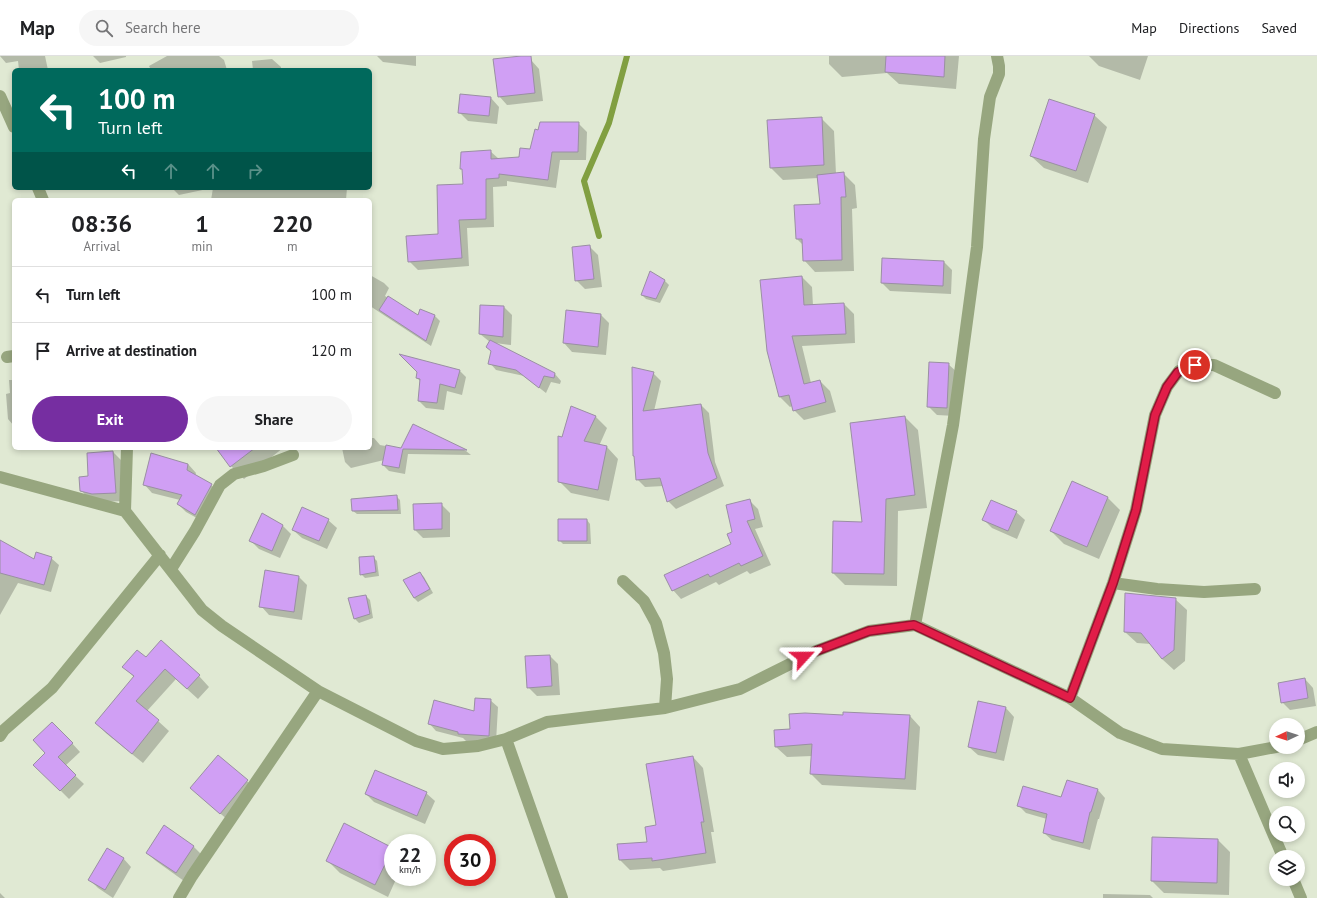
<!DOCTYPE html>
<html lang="en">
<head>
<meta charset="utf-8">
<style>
	:root { --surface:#fff; --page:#f6f6f6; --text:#202124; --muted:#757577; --line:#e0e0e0; --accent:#762ea1 }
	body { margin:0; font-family:"PT Sans",sans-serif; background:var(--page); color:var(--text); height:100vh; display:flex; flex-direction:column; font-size:15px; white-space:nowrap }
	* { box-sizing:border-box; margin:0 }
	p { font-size:13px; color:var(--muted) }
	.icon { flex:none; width:22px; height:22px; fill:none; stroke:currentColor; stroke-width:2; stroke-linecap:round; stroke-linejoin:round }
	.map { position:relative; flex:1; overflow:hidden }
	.drawer { position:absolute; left:12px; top:142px; width:360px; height:252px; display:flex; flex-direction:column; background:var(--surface); border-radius:6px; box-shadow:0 2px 6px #0003 }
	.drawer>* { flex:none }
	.banner { position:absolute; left:12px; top:12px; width:360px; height:122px; border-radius:6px; box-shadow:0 2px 6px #0003; background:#00695c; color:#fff; overflow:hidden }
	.needle { width:26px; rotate:266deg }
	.fabs { position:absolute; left:1269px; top:662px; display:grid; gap:8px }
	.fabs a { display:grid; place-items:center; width:36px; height:36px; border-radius:50%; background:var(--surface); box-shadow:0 2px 6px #0003; font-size:20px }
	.speed { position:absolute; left:384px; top:778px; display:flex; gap:8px; font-size:20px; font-weight:700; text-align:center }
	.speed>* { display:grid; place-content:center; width:52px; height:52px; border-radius:50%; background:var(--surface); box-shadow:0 2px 6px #0003; line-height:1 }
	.speed small { font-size:10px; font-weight:400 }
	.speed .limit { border:6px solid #d22; background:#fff; color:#111 }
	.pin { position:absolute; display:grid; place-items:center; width:34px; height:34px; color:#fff; margin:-17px; border:2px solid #fff; border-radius:50%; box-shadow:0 1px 4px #0007 }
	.me { position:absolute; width:44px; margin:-22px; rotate:66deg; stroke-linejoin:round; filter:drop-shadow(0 0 3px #0008) }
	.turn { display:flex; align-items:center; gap:14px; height:84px; padding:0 20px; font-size:18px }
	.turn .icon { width:52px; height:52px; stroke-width:2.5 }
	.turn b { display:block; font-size:28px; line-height:34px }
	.lanes { display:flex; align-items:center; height:38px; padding:0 20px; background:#0003; justify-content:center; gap:20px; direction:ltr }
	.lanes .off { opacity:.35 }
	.eta { display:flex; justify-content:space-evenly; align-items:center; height:68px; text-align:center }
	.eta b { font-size:24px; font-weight:800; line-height:28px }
	.button { display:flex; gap:8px; margin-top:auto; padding:8px 20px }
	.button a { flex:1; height:46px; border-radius:24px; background:var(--accent); color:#fff; font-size:16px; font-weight:800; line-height:46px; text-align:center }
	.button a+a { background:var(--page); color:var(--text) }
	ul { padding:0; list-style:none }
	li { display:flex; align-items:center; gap:12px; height:56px; padding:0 20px; border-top:1px solid var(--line) }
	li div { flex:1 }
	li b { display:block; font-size:15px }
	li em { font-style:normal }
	header { display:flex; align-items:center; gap:24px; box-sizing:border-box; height:56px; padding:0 20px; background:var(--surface); border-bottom:1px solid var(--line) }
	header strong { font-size:19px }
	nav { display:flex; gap:22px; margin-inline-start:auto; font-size:14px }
	.search { width:280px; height:36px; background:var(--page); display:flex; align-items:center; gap:10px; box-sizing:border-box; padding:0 14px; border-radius:22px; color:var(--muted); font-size:15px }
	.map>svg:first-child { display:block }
	.shadow { fill:#0003 }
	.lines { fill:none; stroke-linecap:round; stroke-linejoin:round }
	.stream { stroke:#819f41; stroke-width:6 }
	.building { fill:#d09ff4; stroke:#9a8fa3 }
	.street { stroke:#97a67f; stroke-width:12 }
	.route-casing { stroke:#92132f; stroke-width:10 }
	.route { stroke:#e11d48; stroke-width:7 }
</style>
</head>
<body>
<header>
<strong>Map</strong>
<div class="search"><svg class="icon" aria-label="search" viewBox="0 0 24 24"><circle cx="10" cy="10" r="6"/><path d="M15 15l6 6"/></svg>Search here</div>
<nav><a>Map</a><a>Directions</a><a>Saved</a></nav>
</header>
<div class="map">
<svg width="1317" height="842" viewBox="0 0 1317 842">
	<rect width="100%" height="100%" fill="#e0e9d3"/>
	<path class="shadow" d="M0,0H45L48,14H19L18,5L6,7Z
		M93,0H126V1L100,7Z
		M167,0H219L224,4L227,14H151L149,10Z
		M377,0H416V10L383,6Z
		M829,0H959L956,33L899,28L887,17L842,21L829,8Z
		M1089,0H1148L1140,24L1099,10Z
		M272,3L281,11V14H253L252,5Z
		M531,4L539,13L543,45L507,49L499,40Z
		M461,39L491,42L499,51L497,68L468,65L460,57Z
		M1094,59L1107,71L1088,127L1044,112L1031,100Z
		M821,62L834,75L836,118L843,117L855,129L857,152L852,153L854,215L815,216L804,204L803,189L796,182L821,149L818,122L783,124L771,112Z
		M578,67L587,76L586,104H560L556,132L507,125V130L493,131L494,171L467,172L469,210L418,214L409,205L439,179L464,129L490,95L499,103L520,102L530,94L539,75Z
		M172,132H212L179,139Z
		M213,132H303L305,133V132H347L346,144H211Z
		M590,191L598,199L602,231L585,233L576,224Z
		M944,206L952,214L951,238L890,235L882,227Z
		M650,217L665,225L669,229L660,247L646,243L642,239Z
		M370,219L384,227L389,232L385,240L419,261L435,260L440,265L431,290L370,250Z
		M802,221L812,231L813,250L844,248L854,258L855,287L802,290L811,327L820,325L830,335L836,356L804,364L794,354L792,350L790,351L780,341Z
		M504,251L512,259L511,289L495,287L555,318L561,325L560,328L551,326L546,337L524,320L496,314L490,307L492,296L490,286L480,278Z
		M567,255L601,259L609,267L606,299L572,296L564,287Z
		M948,308L957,316L955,360L937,359L928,350Z
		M633,312L653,317L661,325L654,355L701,349L709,357L715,406L724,430L676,453L668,445L664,430L645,431L637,423Z
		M459,314L466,321L462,339L447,335L444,354L426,352L419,345L421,326L417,322Z
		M9,324H14V370L8,363L6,338L10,337Z
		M572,351L596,361L607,372L599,390L607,391L618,403L609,445L571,437L559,425L563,382Z
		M905,361L918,374L927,452L898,455L897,530L845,529L833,517L863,467Z
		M413,369L466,395L471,399L408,398L405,418L389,415L383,409L384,404L351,412L345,406L342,392H370V382H374L380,389L402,393Z
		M217,392H283L244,423L231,410Z
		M113,396L121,404L124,445L101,446L89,443L81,434L89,421Z
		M151,399L188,408L196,417L195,420L211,429L220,437L204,466L186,456L178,448L180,444L152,437L144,428Z
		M396,440L400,444L401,458H357L353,455Z
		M1108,442L1120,454L1099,503L1064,488L1051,475Z
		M749,444L758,453L763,471L755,473L771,509L750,518L747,515L719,529L716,526L681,543L673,534L732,488Z
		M441,448L450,457V481L423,482L415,474Z
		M1016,456L1025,464L1017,483L992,472L984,464Z
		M262,458L283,470L291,478L280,502L259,493L250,484Z
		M328,464L337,472L327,493L302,482L293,474Z
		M587,464L590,468L591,488H563L559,484Z
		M0,485L35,505L51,502L59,509L51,536L18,527L0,559Z
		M373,501L377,505L379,520L365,522L361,518Z
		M266,516L299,521L307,529L302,564L269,559L261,550Z
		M420,517L424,521L433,537L418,546L414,542L404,525Z
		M366,540L370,544L373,562L359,567L355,563L349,543Z
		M1175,543L1187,554L1185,605L1174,614L1162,603L1151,588L1137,587L1125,576Z
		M550,600L558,608L560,639L537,640L528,631Z
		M146,603L199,620L209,631L198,643L176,623L147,655L169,675L143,707L107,678L96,667L134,621L124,611Z
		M1305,623L1313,632L1316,650L1290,654L1282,646Z
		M490,644L498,651L496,686L466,685L463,682L436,675L429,667L475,656Z
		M1006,652L1014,661L1004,705L978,699L969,691Z
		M844,660H910L920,671L916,734L822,729L811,718L812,700L787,701L776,691L791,674Z
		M61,675L80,696L65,710L84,728L69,743L35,709L47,697Z
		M218,700L256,733L229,765L200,740Z
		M693,701L703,712L714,776H711L716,807L663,815L660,812L630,814L620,804L648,787Z
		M1067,725L1098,734L1105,742L1099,763H1098L1090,794L1052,784L1044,777L1047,763L1026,757L1019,750L1062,742Z
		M426,737L435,745L425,768L374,746L366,738Z
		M1218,784L1230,796L1229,839L1164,837L1152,825Z
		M193,790L202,799L184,825L156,805L147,797Z
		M392,792L393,821H397L388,841L340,817L327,804Z
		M123,802L131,811L113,842L98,832L90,824Z
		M0,837L5,842H0Z
		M1103,838L1150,839L1153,842H1103Z"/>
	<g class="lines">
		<path class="stream" d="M599,180L584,125L609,67L627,0"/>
	</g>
	<path class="building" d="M521,0H531L535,37L498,41L493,3Z
		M886,0H945L944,21L885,16Z
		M460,38L491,41L489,60L458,57Z
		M1049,43L1095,58L1076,115L1030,100Z
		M822,61L824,109L770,112L767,64Z
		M540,66H579L578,96H552L548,124L499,118V122L486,123V163L459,164L462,202L408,206L406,180L438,178L437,129L463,128L462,113H460L461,96L491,94V103L519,101L520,92L530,93L535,73L538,74Z
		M844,116L846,141H841L842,204L803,205L802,183H796L794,149L820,148L817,119Z
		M590,189L594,223L575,225L572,191Z
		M882,202L944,205L943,230L881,227Z
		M650,215L665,224L656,243L641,239Z
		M802,220L804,249L844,247L846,278L792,280L804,328L820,324L826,346L793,355L789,339L779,341L767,295L760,224Z
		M388,240L418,259L420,253L435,259L426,285L379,254Z
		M480,249L504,250L503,281L479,278Z
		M566,254L601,258L598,291L563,287Z
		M490,284L555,317L554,322L544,320L539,332L516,314L488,308L491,295L486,291Z
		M399,298L460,314L455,332L440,328L437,347L418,345L420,323L416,322L417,316Z
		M929,306L949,307L947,352L927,351Z
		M632,311L654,316L643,355L701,348L708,397L717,422L667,446L660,422L636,424L634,400H633Z
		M571,350L596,360L584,385L607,390L598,434L558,426V380L562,381Z
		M905,360L915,439L886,443L884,518L832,517L833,465L862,466L850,367Z
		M413,368L467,394L403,393L399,412L382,409L386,389L401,392Z
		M216,392H255L230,411Z
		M113,395L116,437L92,438L80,435L79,421L88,420L87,397Z
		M151,397L188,408L187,414L212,428L195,459L177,448L182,439L143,429Z
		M1072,425L1108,441L1087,491L1050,475Z
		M397,439L398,454L352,455L351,443Z
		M750,443L755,463L747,465L763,500L741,510L739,507L710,521L708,518L672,535L664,519L731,488L727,478L732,476L726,449Z
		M991,444L1017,455L1008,475L982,464Z
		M442,447V473L414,474L413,448Z
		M302,451L329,463L319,485L292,474Z
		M262,457L283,469L272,495L249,485Z
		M558,463H587V485H558Z
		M0,484L34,503L36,496L52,501L44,529L0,517Z
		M374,500L376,516L360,519L359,501Z
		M265,514L299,520L294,556L259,551Z
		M420,516L430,533L414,542L403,524Z
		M1125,537L1176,542L1174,594L1162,603L1141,577L1124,576Z
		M366,539L370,558L354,563L348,542Z
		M161,584L200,619L187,633L165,613L136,645L159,664L132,698L95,667L134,620L122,611L137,594L146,601Z
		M550,599L552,630L527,632L525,600Z
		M1305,622L1308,642L1281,647L1278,627Z
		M475,642L491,643L489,680L458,678V676L428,668L434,644L474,655Z
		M978,645L1006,651L996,697L968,691Z
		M843,656L910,659L905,723L810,718L812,688L775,691L774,674L790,673L789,658L805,657L843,659Z
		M52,666L73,687L58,701L76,719L60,735L33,709L45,697L33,684Z
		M218,699L248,724L220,758L190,732Z
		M693,700L704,766H701L706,797L652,805V802L619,804L617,788L647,786L645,771L656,769L646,708Z
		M375,714L427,736L417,760L365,738Z
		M1067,724L1098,733L1091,756H1090L1083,787L1043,777L1047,758L1017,750L1023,730L1061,741Z
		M344,767L393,792L375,829L326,805Z
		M164,769L194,790L176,817L146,797Z
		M1152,781L1218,783L1217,827L1151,825Z
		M107,792L124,802L105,834L88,824Z"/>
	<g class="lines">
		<path class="street" d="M0,40L14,71
			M38,132L43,144
			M7,301L14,300
			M0,421L125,455L202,554L222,570L318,635L416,685L443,693L478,690L506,683L547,666L665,652L740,633L816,595L869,575L915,569L1070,642L1120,677L1162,693L1239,698L1276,691
			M125,455L127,392
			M171,513L195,475L220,429L234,418L264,410L293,399
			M623,525L644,545L656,567L664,597L667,623L665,652
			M1113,527L1157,533L1204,536L1255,533
			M915,569L953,369L977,191L984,83L990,41L999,18V10L997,0
			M1070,642L1113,527L1136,454L1155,359L1167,331L1179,315L1195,309H1214L1275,337
			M0,680L4,674L52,632L160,499
			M506,683L562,842
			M1298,684L1317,676
			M1239,698L1283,801
			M1293,823L1301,842
			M179,842L192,820L318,635"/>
	</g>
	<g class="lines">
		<defs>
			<path id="route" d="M803,601L816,595L869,575L914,569L1070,642L1113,527L1136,454L1155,359L1167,331L1178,316L1195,309"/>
		</defs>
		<use href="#route" class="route-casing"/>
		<use href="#route" class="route"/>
	</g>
</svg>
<div class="fabs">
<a><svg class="needle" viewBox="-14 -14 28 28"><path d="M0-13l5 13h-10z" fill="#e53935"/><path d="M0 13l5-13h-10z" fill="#757577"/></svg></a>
<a><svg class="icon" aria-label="sound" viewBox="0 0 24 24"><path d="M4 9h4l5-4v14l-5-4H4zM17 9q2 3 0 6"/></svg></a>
<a><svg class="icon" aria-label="search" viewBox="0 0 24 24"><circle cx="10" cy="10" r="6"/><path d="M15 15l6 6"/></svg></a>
<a><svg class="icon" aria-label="layers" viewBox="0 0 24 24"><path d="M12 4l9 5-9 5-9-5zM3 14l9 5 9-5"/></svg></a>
</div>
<div class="speed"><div>22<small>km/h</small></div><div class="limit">30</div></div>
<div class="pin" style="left:1195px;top:309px;background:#d93025"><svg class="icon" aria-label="arrive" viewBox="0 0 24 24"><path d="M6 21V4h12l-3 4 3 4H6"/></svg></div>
<svg class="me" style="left:803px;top:601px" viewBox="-20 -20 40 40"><path d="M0-17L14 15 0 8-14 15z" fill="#e11d48" stroke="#fff" stroke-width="4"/></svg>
<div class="banner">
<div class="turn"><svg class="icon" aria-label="left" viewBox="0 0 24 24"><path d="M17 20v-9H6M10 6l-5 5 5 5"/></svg><div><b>100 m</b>Turn left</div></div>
<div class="lanes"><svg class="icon" aria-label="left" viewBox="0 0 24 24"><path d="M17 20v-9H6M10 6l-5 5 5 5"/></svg><svg class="icon off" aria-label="ahead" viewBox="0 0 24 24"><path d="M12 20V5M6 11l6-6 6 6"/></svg><svg class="icon off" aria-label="ahead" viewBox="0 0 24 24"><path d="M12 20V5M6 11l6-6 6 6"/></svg><svg class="icon off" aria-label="right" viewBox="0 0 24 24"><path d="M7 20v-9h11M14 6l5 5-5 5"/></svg></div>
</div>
<section class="drawer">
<div class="eta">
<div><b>08:36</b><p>Arrival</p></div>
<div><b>1</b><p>min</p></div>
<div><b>220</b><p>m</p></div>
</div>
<ul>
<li><svg class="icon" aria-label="left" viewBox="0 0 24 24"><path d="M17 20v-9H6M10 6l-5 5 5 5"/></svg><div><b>Turn left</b></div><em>100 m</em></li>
<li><svg class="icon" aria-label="arrive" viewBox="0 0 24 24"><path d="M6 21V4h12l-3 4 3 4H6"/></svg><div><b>Arrive at destination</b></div><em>120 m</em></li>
</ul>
<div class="button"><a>Exit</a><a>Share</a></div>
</section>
</div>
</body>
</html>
